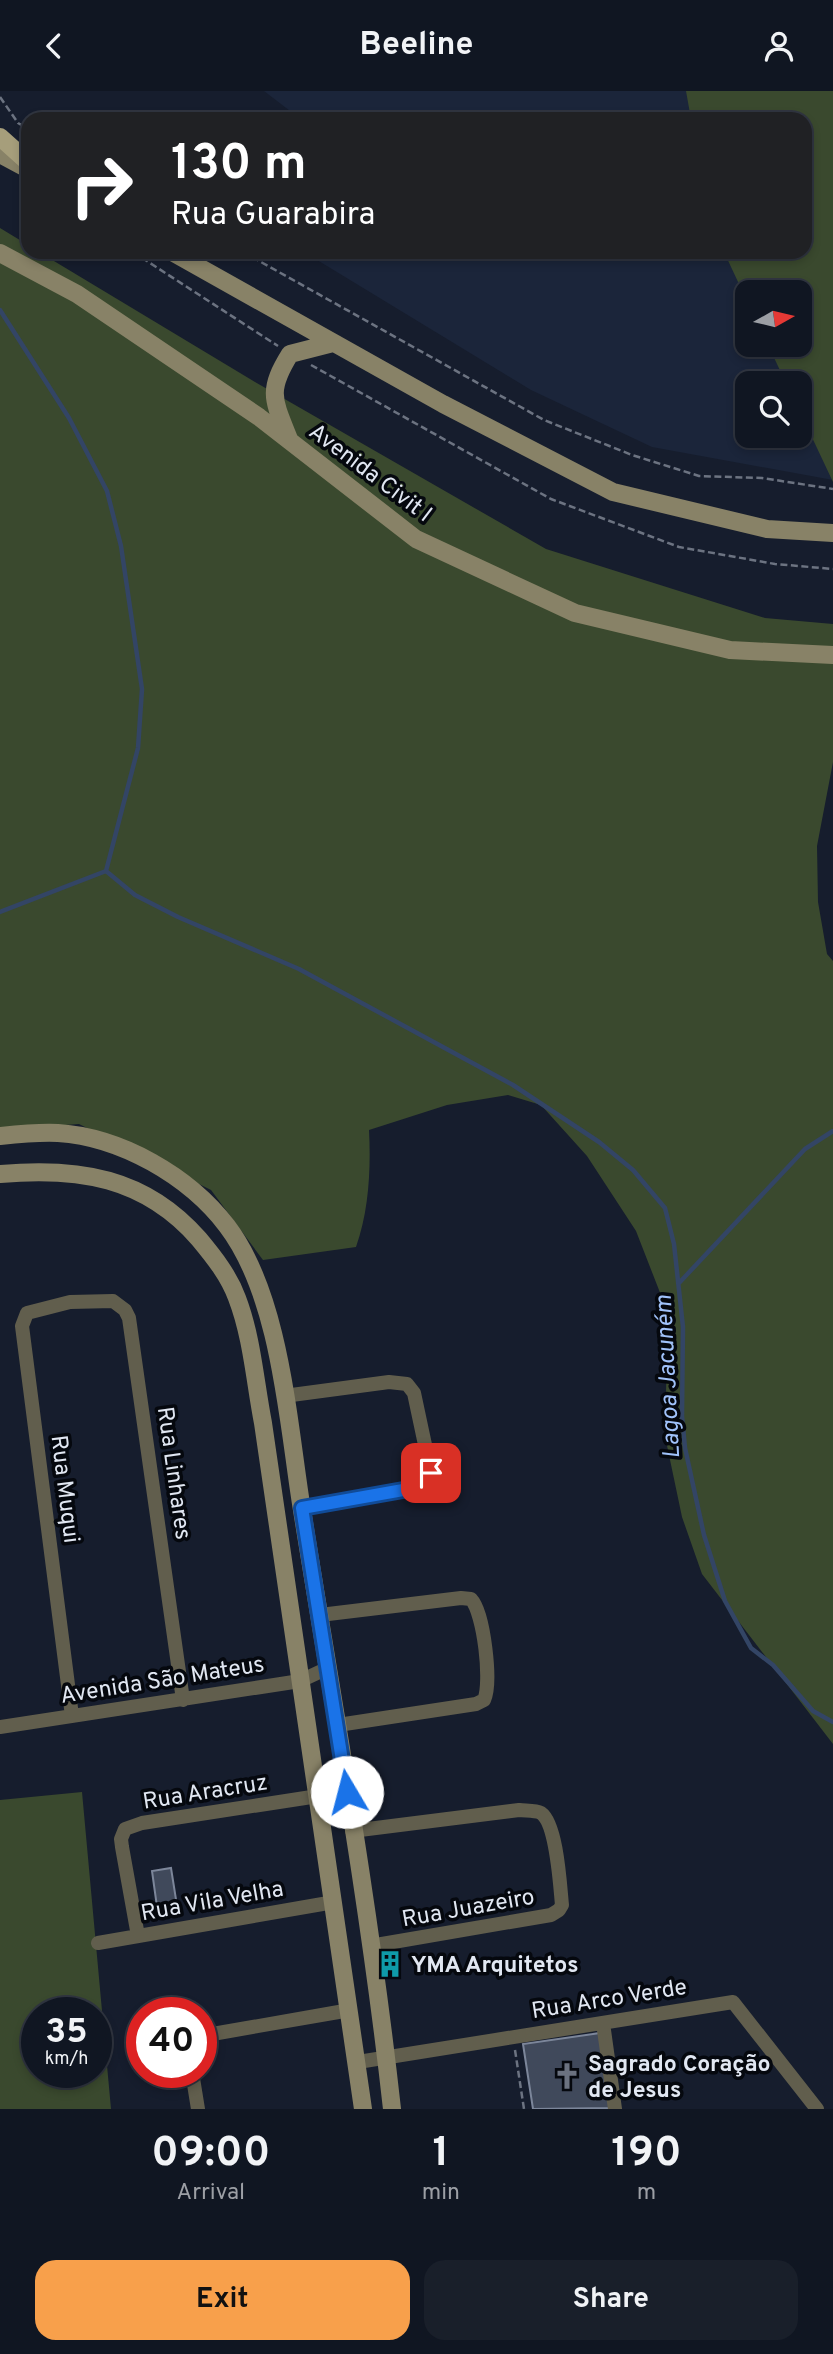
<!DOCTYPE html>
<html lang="en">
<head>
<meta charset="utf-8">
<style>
	:root { --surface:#101622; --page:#191f2a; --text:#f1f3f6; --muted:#9c9fa5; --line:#303540; --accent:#f8a04b }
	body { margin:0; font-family:Overpass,sans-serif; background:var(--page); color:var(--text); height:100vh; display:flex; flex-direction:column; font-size:26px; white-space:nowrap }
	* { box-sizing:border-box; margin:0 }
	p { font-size:23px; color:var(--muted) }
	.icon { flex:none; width:38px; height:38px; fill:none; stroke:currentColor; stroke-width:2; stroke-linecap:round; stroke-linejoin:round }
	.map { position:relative; height:2018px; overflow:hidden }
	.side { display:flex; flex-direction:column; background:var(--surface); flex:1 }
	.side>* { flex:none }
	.banner { position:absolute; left:21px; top:21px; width:791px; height:147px; border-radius:21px; box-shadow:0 4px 10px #0003,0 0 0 2px var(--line); background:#202124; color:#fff; overflow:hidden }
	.needle { width:46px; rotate:82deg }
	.fabs { position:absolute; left:735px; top:189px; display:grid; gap:14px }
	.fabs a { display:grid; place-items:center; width:77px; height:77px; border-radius:14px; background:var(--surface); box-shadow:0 4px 10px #0003,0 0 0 2px var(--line); font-size:35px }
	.speed { position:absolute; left:21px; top:1906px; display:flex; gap:14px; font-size:35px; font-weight:700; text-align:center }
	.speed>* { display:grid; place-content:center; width:91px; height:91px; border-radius:50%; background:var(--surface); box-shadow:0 4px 10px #0003,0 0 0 2px var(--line); line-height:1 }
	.speed small { font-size:18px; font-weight:400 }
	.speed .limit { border:10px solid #d22; background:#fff; color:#111 }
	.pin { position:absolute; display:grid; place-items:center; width:60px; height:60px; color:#fff; margin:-30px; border-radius:14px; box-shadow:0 4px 10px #0006 }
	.me { position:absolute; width:77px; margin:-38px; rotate:352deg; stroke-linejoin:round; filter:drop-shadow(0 0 5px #0008) }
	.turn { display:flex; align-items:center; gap:24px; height:147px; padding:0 35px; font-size:32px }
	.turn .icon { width:91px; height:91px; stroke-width:2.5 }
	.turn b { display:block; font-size:49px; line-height:60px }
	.eta { display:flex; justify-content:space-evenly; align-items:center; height:119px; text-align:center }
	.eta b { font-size:42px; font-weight:700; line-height:49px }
	.button { display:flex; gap:14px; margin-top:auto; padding:14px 35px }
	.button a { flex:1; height:80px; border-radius:21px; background:var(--accent); color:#111; font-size:28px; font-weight:700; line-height:80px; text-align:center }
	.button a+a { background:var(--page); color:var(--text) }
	header { display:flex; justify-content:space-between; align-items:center; height:91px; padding:0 35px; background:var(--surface); font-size:32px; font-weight:700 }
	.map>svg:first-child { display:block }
	.built { fill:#1b253a }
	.green { fill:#3a492e; fill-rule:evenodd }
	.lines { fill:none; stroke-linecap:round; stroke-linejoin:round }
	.stream { stroke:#334565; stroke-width:4.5 }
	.building { fill:#40495b; stroke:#7c869a; stroke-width:2 }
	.path { stroke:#6c7381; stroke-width:2.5; stroke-dasharray:7 3.5; stroke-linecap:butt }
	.street { stroke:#615e4d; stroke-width:14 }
	.secondary { stroke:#888267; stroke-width:18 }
	.primary { stroke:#a69e7b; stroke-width:18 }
	.route-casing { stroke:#114b97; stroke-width:18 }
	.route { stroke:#1a73e8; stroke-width:12 }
	.labels { text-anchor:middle; stroke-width:7; stroke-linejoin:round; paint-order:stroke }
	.street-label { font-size:23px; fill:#e1e7f2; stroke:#05080e }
	.poi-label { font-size:23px; font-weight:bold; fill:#e1e7f2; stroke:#05080e; text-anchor:start }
	.water-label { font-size:24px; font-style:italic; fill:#a0c2fa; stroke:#05080e }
</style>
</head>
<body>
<header><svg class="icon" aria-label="back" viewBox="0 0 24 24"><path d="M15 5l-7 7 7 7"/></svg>Beeline<svg class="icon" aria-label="person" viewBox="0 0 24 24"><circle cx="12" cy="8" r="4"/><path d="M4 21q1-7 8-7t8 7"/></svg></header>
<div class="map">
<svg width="833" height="2018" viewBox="0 0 833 2018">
	<rect width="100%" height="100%" fill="#161d2d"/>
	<path class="built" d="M264,0H696L705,28H291L294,23Z
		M304,161H727L747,203V254H772L791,292H747V345H800V309L833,389L652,356L531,299Z"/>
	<path class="green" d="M686,0H833V391L800,321V292H786L768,254H800V201H747V210L724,161H805V28H691Z
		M0,137L28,154V161H39L255,291L546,458L765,527L833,533V671L817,755L818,811L827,863L833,870V1653L702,1483L682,1426L665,1345L667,1259L673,1235L636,1140L587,1065L541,1014L508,1004L447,1014L369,1039C371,1077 369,1120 356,1156L263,1169L211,1099L79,1033L0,1039Z
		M82,1701L111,2018H0V1709ZM37,1922H96V1981H37Z"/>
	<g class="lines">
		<path class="stream" d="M0,219L69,327L107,400L121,455L142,598L138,657L106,780
			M106,780L135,804L178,826L299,878L513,994L599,1051L633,1079L665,1117L674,1153L683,1236L682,1325L685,1357L704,1444L725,1510L751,1557L773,1574L813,1620L833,1631
			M0,821L106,780
			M679,1192L805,1058L833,1040"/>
	</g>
	<path class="building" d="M171,1777L178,1821L158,1823L152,1780Z
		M395,1861L398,1883L384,1885L381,1863Z
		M600,1942L611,2017L533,2018L523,1953Z"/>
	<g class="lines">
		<path class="path" d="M0,6L18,32L28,38
			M133,161L278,255
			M243,161L544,329L632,364L699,385L762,387L833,398
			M311,274L551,408L679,456L775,473L833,478
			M515,1959L524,2018"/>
		<path class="street" d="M284,1305L389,1291L407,1293L414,1302L431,1382L428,1391L420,1396L302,1417
			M320,1524L461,1507L471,1508C484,1522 492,1592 484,1609L476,1613L338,1634
			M72,1625L22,1235L27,1222L70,1211L113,1210L125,1219L129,1227L183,1609
			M0,1636L300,1590L328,1577
			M352,1740L519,1719C525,1720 535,1719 541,1722C557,1733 560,1795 562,1814L559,1819L551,1824L370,1855
			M138,1845L122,1756L121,1748L125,1738L142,1732L318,1705
			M98,1852L334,1811
			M603,1932L615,2018
			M201,1945L350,1919
			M358,1971L733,1911L817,2018
			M192,1981L198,2018"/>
		<path class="secondary" d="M0,63L28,78
			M172,161L443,313L613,401L767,438L833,442
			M0,162L77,203L259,326L416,448L575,522L730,559L833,564
			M289,348C273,308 267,300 290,263L333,252
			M0,1045C19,1043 39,1041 58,1042C121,1046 189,1085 227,1135C281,1206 288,1333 302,1419C334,1618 370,1818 392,2018
			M0,1083C78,1076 145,1086 199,1148C214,1166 229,1185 237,1207C252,1246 255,1291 263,1332L363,2018"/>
		<path class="primary" d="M0,46L28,71"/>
	</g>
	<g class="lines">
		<defs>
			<path id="route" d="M347,1701L302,1417L420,1396L428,1391L431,1382"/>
		</defs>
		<use href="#route" class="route-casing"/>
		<use href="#route" class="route"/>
	</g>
	<defs>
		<symbol id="building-bare" viewBox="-9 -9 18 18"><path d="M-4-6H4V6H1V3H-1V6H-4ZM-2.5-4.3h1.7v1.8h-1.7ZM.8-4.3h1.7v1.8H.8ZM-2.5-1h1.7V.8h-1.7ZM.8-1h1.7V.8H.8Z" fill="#0f9aa8" stroke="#05080e" stroke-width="2.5" paint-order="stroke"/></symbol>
		<symbol id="church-bare" viewBox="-9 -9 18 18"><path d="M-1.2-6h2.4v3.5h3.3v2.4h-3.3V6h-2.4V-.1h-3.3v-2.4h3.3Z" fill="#6b7280" stroke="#05080e" stroke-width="2.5" paint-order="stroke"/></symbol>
	</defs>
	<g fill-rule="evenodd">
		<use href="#building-bare" x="371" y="1854" width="38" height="38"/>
		<use href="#church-bare" x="548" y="1966" width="38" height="38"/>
	</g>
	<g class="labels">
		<g class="street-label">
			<text transform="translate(371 381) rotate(37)" y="8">Avenida Civit I</text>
			<text transform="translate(175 1382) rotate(82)" y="8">Rua Linhares</text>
			<text transform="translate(66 1398) rotate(83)" y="8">Rua Muqui</text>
			<text transform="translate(162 1588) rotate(-9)" y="8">Avenida São Mateus</text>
			<text transform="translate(205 1700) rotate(-9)" y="8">Rua Aracruz</text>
			<text transform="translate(212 1809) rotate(-10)" y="8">Rua Vila Velha</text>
			<text transform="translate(468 1816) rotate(-10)" y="8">Rua Juazeiro</text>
			<text transform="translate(609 1907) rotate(-9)" y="8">Rua Arco Verde</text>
		</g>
		<g class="poi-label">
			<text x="411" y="1881">YMA Arquitetos</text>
			<text x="588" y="1980">Sagrado Coração<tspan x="588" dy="26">de Jesus</tspan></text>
		</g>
		<g class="water-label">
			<text transform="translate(667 1286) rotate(-93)" y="8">Lagoa Jacuném</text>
		</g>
	</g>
</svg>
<div class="fabs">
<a><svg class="needle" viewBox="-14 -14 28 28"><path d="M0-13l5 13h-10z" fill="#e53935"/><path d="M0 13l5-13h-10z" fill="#9c9fa5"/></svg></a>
<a><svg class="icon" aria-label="search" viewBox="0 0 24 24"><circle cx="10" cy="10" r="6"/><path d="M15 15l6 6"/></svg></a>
</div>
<div class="speed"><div>35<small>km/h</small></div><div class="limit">40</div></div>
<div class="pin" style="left:431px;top:1382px;background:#d93025"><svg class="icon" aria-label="arrive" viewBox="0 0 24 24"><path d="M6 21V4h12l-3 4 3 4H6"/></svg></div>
<svg class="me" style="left:347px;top:1701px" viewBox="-20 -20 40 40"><circle r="19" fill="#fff"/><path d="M0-13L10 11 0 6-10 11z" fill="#1a73e8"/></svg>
<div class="banner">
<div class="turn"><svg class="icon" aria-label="right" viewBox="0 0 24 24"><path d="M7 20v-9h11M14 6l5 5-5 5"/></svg><div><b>130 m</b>Rua Guarabira</div></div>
</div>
</div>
<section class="side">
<div class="eta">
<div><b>09:00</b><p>Arrival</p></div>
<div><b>1</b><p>min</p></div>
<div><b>190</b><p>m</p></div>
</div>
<div class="button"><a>Exit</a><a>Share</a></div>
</section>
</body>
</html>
